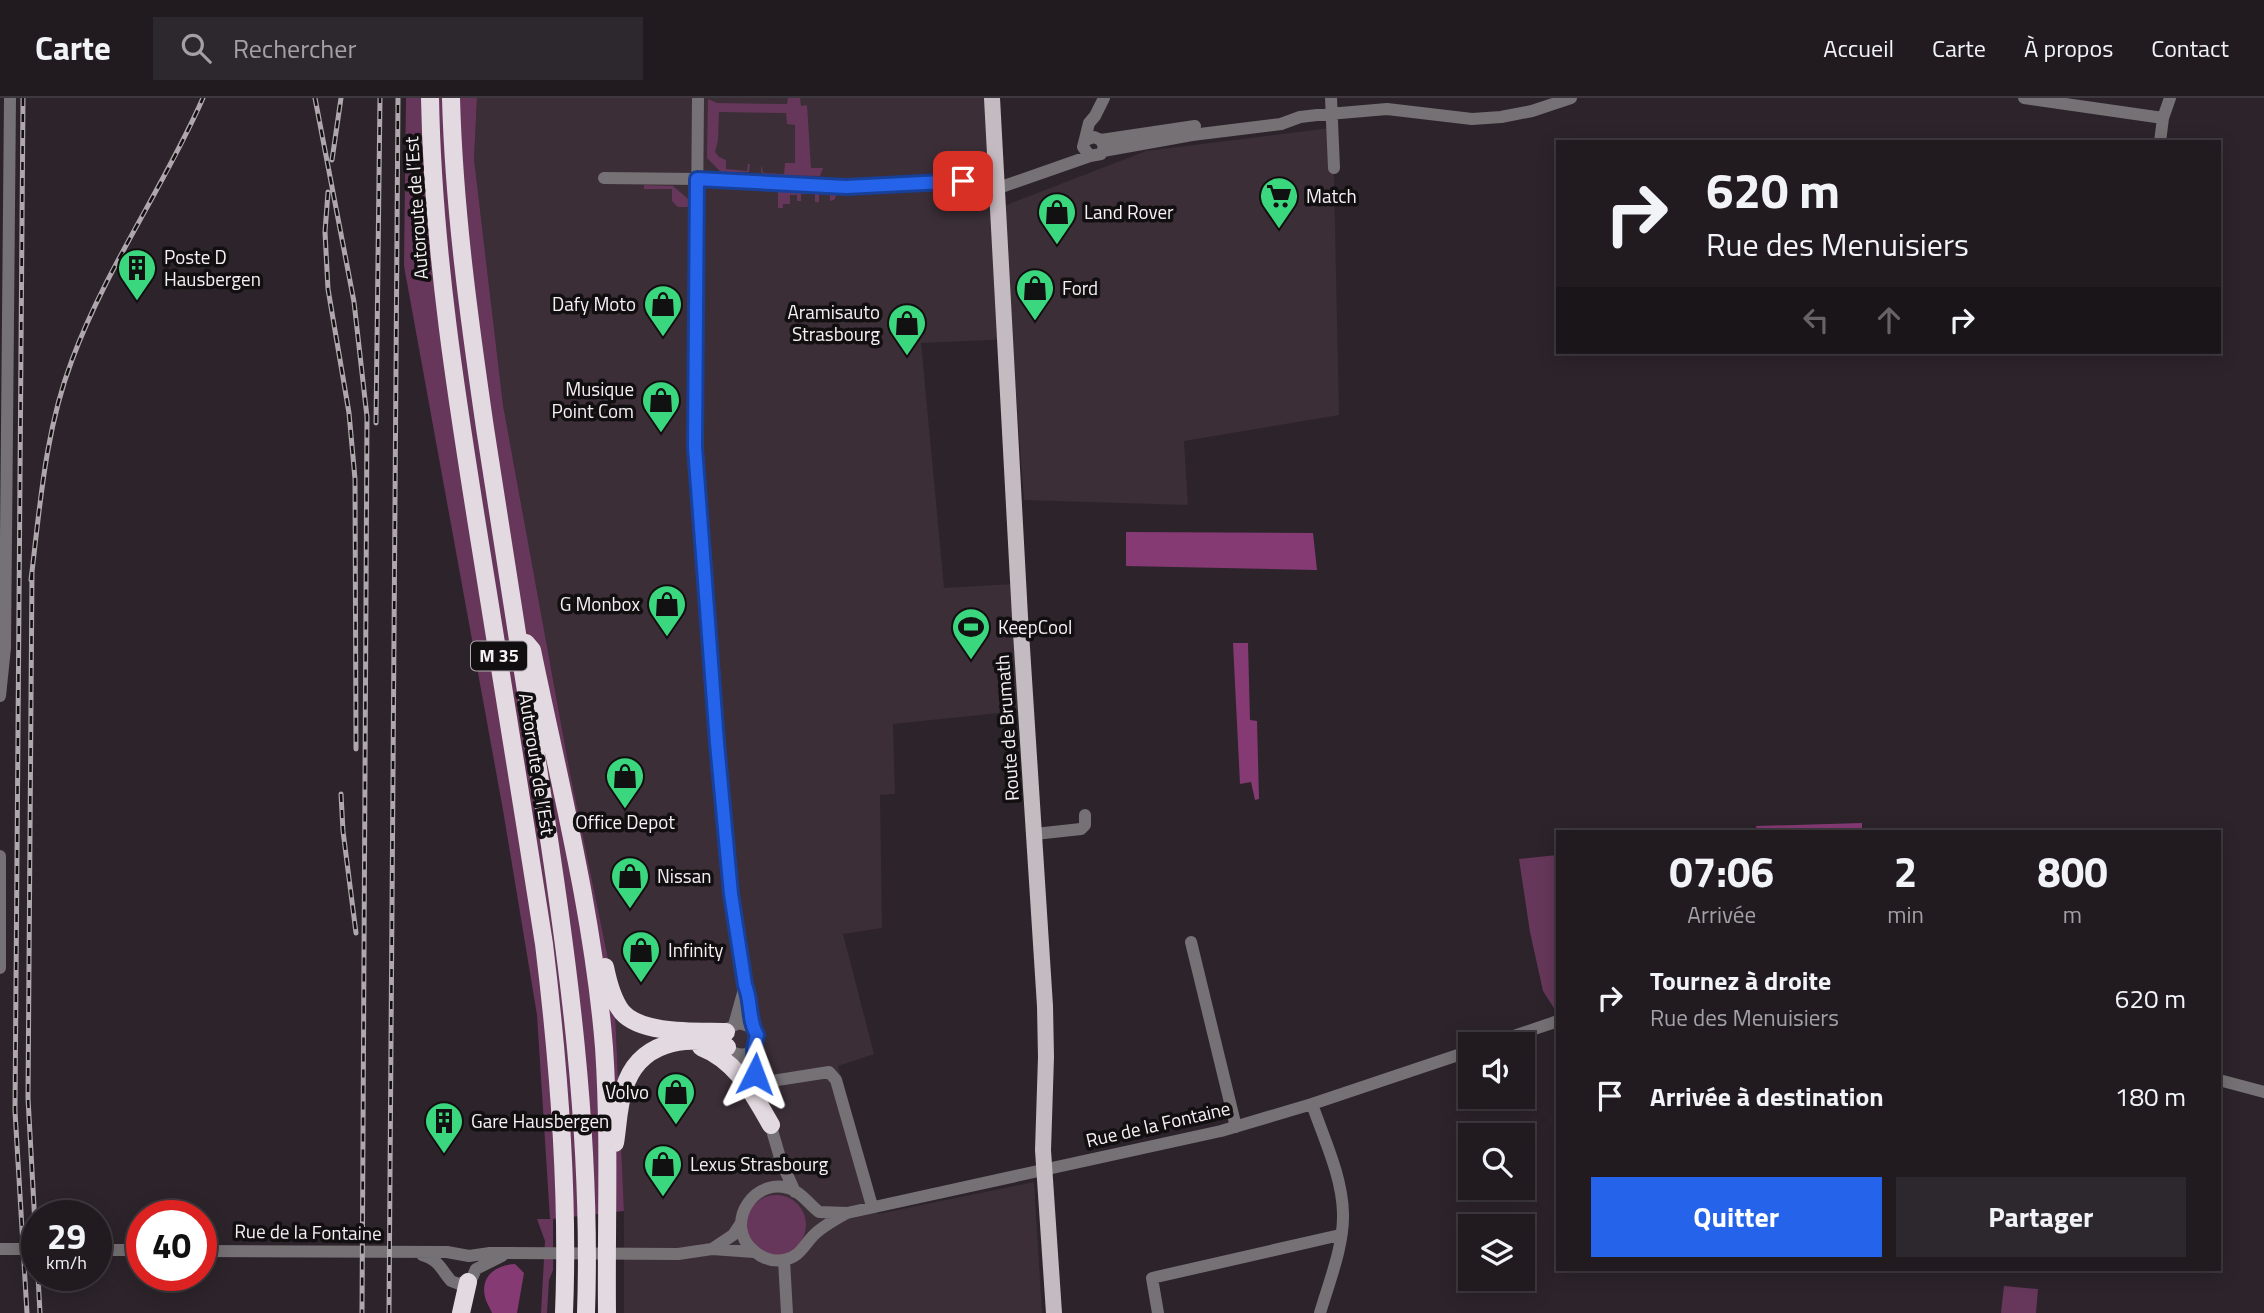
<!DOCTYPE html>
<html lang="fr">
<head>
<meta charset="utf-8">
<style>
	:root { --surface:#211b20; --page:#2d282d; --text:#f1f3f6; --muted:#a2a1a5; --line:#3e393e; --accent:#2563eb }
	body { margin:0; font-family:"Titillium Web",sans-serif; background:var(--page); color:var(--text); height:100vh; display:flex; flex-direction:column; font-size:26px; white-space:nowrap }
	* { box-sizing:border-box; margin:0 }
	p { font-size:23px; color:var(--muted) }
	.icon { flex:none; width:38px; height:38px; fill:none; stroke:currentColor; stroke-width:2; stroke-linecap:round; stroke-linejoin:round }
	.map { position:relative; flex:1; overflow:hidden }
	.side { position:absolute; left:1556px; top:732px; width:665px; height:441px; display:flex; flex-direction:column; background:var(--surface); border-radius:0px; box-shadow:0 4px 18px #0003,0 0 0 2px var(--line) }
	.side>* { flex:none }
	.guide { position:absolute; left:1556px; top:42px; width:665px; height:214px; border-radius:0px; box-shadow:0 4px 18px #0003,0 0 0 2px var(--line); background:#211b20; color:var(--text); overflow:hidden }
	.buttons { position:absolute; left:1458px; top:934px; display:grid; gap:14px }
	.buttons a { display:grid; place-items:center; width:77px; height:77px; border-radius:0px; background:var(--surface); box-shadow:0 4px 18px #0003,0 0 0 2px var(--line); font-size:35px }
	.speed { position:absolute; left:21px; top:1102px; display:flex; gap:14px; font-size:35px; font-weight:700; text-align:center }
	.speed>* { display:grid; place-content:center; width:91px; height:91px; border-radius:50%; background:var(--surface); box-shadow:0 4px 18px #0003,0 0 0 2px var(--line); line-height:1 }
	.speed small { font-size:18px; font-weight:400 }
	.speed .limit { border:10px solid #d22; background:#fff; color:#111 }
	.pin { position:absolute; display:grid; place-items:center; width:60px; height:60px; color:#fff; margin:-30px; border-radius:14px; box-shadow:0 4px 10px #0006 }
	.me { position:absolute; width:77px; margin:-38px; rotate:3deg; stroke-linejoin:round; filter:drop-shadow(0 0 5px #0008) }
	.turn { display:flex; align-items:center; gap:24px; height:147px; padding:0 35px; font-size:32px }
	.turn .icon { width:91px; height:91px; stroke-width:2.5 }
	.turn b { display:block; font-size:49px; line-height:60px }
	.lanes { display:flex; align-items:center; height:66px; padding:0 35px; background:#0003; justify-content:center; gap:35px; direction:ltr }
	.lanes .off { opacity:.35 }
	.eta { display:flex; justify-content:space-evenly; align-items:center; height:119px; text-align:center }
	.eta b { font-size:42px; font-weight:700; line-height:49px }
	.cta { display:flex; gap:14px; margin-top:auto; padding:14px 35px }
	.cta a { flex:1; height:80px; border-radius:0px; background:var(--accent); color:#fff; font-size:28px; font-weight:700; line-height:80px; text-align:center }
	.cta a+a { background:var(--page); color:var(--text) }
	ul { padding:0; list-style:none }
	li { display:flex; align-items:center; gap:21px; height:98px; padding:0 35px }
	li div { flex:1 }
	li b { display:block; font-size:26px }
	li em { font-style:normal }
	header { display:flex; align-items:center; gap:42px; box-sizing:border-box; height:98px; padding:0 35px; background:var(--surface); border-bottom:2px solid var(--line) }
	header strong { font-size:33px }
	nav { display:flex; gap:38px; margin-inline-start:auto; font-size:24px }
	.search { width:490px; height:63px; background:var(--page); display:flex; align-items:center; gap:18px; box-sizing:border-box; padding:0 24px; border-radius:0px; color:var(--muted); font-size:26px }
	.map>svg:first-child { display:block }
	.built { fill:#3b2e37 }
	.green { fill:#66375a }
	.forest { fill:#863a74 }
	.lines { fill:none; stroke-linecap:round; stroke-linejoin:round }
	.minor { stroke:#757174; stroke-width:12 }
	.major { stroke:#c4bbc1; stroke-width:16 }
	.highway { stroke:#e3d9e0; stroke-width:18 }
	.rail-casing { stroke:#aea7ac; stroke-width:5 }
	.rail { stroke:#120f11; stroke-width:2.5; stroke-dasharray:8; stroke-linecap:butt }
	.route-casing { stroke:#184099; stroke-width:18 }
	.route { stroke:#2563eb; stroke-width:12 }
	.labels { text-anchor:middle; stroke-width:7; stroke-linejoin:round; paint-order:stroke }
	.shield { fill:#120f11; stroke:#b2acb0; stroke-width:2 }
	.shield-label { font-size:18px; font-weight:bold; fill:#f6f0f4 }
	.poi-label { font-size:19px; fill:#f6f0f4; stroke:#120f11; text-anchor:start }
	.street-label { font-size:19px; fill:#f6f0f4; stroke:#120f11 }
</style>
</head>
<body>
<header>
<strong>Carte</strong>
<div class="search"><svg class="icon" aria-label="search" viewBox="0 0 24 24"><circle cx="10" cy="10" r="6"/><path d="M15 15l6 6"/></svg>Rechercher</div>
<nav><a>Accueil</a><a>Carte</a><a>À propos</a><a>Contact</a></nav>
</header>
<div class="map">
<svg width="2264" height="1215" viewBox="0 0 2264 1215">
	<rect width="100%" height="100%" fill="#2c242a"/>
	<path class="built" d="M477,0H989L1004,108L1146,53L1330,30L1334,82L1339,317L1184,343L1188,407L1024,402L1012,241L921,245L944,490L1012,486L1019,613L893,626L895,696L880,697L882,830L843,836L874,956L838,968L878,1116L1034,1084L1042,1215H624V1113L614,890L570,675L503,307L474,61Z"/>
	<path class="green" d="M406,0H477L474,61L503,307L570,675L614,890L624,1113L553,1121V1172L549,1182L547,1215H541L545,1143L537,1121H550L537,917L503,712L404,168Z
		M788,0H800L801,8L807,7L811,70H823L820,78L764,77L761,74V67L763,75L784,76L785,65H795V27L787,26L786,15L719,14L718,42L715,54L719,59L726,62V71L747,73L748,66H750L749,74L722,75L707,60L708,1L717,5L787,6Z
		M644,87L673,88L688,101V109H678L672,103V91H644Z
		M778,92L836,95L837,96L834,102L830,103V96H819V104H815V96H801V103H797V97H790V106H783V110H778Z
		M1557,757H1558L1557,915L1543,893L1530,834L1519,761Z
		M746 1127a30 30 0 1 1 60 0a30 30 0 1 1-60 0Z
		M2004,1188L2038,1191L2036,1215H2001Z"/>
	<path class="forest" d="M1126,434L1313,435L1317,472L1126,468Z
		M1233,545H1248L1250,622L1257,623L1259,701L1255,702L1251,684L1240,686Z
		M1862,725V733H1757L1756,728Z
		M515,1166L524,1175L517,1215H492C490,1210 486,1204 485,1199C480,1177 497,1167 515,1166Z"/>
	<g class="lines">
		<path class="minor" d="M698,0L695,349L717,645L731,796L745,887L750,898L752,929L757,941C754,956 742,961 729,952L725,939L729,930L739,925L752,929
			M1331,0L1334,70
			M2024,0L2163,20
			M1086,42L1094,39L1101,42L1104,49L1101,56L1090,58L1083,49L1089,25L1095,18L1104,0
			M1101,42L1195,28
			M2160,44L2163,20L2170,0
			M1103,53L1192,37L1281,26L1300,19L1317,17L1387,11L1472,21L1501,19L1532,13L1571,0
			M604,80L697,81L846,88L989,82L1004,88L1090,58
			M0,598L5,550L10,0
			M1035,736L1081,731L1085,727V717
			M0,758V870
			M1191,844L1236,1029
			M734,927L745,888
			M1487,947L1558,923
			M738,957L755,977L760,991
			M2219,982L2264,994
			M759,985L829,974L836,982L872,1108
			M1312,1006C1324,1041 1342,1078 1343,1115C1344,1148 1329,1184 1320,1215
			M769,1022L781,1063L795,1094
			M847,1115L819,1114C811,1108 804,1098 795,1093C757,1073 721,1126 754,1153C762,1160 773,1164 784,1162C799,1159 803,1149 812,1139C821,1129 836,1121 847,1115L1221,1033L1312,1006L1470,953
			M0,1151H37
			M712,1151L733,1137L741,1125
			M96,1152H142
			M201,1153L447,1154L469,1158L490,1155L678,1156L712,1151L754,1154
			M422,1157C439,1162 441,1171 451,1183L459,1186L471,1182L476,1171L502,1158
			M784,1162L787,1215
			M1158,1215L1152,1180L1340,1137"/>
		<path class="major" d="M992,0L1020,519L1045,908L1046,959L1043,1052L1054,1215"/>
		<path class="highway" d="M430,0C433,165 461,327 487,489C507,608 525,727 544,846C559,968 569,1092 564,1215
			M451,0C454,111 469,220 485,330C503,448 522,565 540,683C568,859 592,1036 586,1215
			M526,545L532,552C559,683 593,815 604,949C610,1037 606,1127 607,1215
			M605,869C608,884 612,901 622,914C642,937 698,933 726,934
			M701,949C737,963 753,996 771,1027
			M615,1045C618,1028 618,1008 624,991C638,944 685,935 727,949
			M461,1215L468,1184"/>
		<defs>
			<path id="rail" d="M23,0L15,1013L27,1215
				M315,0L354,204L367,319L362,1215
				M332,62L341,0
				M328,94L325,134L328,191L349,315L355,381L356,651
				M376,325L380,0
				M32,474L28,1000L37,1163
				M31,482C40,408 45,333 72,262C106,170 164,89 203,0
				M341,696L343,733L356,835
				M38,1178L40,1215
				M389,1215L398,0"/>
		</defs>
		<use href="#rail" class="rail-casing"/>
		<use href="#rail" class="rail"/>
	</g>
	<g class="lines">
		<defs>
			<path id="route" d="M755,976L754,950L757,937C748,922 752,904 745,887L731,796L717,645L695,349L697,81L846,89L963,83"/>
		</defs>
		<use href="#route" class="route-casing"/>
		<use href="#route" class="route"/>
	</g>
	<defs>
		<symbol id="supermarket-pin" viewBox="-11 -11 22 30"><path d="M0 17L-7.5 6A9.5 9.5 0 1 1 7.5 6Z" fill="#3bd77e" stroke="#120f11"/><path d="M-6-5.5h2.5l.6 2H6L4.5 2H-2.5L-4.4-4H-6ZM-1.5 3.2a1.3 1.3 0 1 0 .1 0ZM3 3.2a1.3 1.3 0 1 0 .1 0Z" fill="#111"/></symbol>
		<symbol id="shop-pin" viewBox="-11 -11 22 30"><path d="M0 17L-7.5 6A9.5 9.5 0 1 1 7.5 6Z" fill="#3bd77e" stroke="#120f11"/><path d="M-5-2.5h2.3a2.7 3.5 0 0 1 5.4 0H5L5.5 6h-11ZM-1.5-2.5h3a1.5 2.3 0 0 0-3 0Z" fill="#111"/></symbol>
		<symbol id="building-pin" viewBox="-11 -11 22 30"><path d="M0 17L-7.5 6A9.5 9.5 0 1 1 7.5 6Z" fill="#3bd77e" stroke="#120f11"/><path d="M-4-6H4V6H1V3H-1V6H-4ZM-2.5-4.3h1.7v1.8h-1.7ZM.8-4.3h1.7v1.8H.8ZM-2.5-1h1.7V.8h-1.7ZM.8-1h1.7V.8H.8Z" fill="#111"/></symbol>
		<symbol id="stadium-pin" viewBox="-11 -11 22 30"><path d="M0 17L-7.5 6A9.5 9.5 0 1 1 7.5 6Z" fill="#3bd77e" stroke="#120f11"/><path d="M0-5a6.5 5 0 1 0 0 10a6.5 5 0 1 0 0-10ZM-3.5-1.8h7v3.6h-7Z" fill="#111"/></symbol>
	</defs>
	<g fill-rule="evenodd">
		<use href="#supermarket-pin" x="1257" y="76" width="44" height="60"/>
		<use href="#shop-pin" x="1035" y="92" width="44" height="60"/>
		<use href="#building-pin" x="115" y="148" width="44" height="60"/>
		<use href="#shop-pin" x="1013" y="168" width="44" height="60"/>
		<use href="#shop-pin" x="641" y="184" width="44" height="60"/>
		<use href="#shop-pin" x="885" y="203" width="44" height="60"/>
		<use href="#shop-pin" x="639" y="280" width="44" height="60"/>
		<use href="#shop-pin" x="645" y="484" width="44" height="60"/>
		<use href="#stadium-pin" x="949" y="507" width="44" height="60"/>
		<use href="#shop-pin" x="603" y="656" width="44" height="60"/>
		<use href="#shop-pin" x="608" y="756" width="44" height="60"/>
		<use href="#shop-pin" x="619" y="830" width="44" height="60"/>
		<use href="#shop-pin" x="654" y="972" width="44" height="60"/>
		<use href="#building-pin" x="422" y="1001" width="44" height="60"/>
		<use href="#shop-pin" x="641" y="1044" width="44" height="60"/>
	</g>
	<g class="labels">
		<rect class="shield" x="471" y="543.5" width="56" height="29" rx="5"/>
		<g class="shield-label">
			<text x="499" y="564">M 35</text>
		</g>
		<g class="poi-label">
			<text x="1306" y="105">Match</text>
			<text x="1084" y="121">Land Rover</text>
			<text x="164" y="166">Poste D<tspan x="164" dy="22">Hausbergen</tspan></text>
			<text x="1062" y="197">Ford</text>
			<text x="636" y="213" text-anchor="end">Dafy Moto</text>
			<text x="880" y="221" text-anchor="end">Aramisauto<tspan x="880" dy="22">Strasbourg</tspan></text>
			<text x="634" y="298" text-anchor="end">Musique<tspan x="634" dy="22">Point Com</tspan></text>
			<text x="640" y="513" text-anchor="end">G Monbox</text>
			<text x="998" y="536">KeepCool</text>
			<text x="625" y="731" text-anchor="middle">Office Depot</text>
			<text x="657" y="785">Nissan</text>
			<text x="668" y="859">Infinity</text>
			<text x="649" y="1001" text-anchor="end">Volvo</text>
			<text x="471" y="1030">Gare Hausbergen</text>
			<text x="690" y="1073">Lexus Strasbourg</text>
		</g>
		<g class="street-label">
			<text transform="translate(416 110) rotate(-94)" y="7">Autoroute de l’Est</text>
			<text transform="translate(1007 630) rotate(-94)" y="7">Route de Brumath</text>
			<text transform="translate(537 666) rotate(81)" y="7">Autoroute de l’Est</text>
			<text transform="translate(1158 1026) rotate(-13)" y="7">Rue de la Fontaine</text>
			<text transform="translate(308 1134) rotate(1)" y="7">Rue de la Fontaine</text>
		</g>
	</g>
</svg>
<div class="buttons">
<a><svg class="icon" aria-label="sound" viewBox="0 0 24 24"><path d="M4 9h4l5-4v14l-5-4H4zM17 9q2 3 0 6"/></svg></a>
<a><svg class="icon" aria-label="search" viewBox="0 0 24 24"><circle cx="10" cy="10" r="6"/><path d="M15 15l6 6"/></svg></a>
<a><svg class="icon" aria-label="layers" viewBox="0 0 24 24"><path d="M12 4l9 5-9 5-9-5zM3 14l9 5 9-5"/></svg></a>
</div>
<div class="speed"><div>29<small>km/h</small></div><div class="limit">40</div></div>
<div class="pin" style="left:963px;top:83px;background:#d93025"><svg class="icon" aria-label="arrive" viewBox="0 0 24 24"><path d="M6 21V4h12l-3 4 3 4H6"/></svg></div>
<svg class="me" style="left:755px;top:976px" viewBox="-20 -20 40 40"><path d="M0-17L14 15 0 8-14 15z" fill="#2563eb" stroke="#fff" stroke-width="4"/></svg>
<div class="guide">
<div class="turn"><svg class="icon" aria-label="right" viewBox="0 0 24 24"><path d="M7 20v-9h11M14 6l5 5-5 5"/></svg><div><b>620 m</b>Rue des Menuisiers</div></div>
<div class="lanes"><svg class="icon off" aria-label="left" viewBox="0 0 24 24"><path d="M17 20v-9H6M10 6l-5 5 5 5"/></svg><svg class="icon off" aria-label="ahead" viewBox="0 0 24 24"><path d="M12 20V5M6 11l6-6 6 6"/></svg><svg class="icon" aria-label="right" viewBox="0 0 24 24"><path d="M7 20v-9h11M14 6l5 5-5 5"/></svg></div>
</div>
<section class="side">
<div class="eta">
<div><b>07:06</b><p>Arrivée</p></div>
<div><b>2</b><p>min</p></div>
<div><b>800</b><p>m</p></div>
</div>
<ul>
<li><svg class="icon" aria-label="right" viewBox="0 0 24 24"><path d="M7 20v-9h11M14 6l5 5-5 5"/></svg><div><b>Tournez à droite</b><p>Rue des Menuisiers</p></div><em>620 m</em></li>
<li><svg class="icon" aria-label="arrive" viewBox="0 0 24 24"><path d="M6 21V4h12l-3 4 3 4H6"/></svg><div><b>Arrivée à destination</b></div><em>180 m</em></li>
</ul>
<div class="cta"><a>Quitter</a><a>Partager</a></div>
</section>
</div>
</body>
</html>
